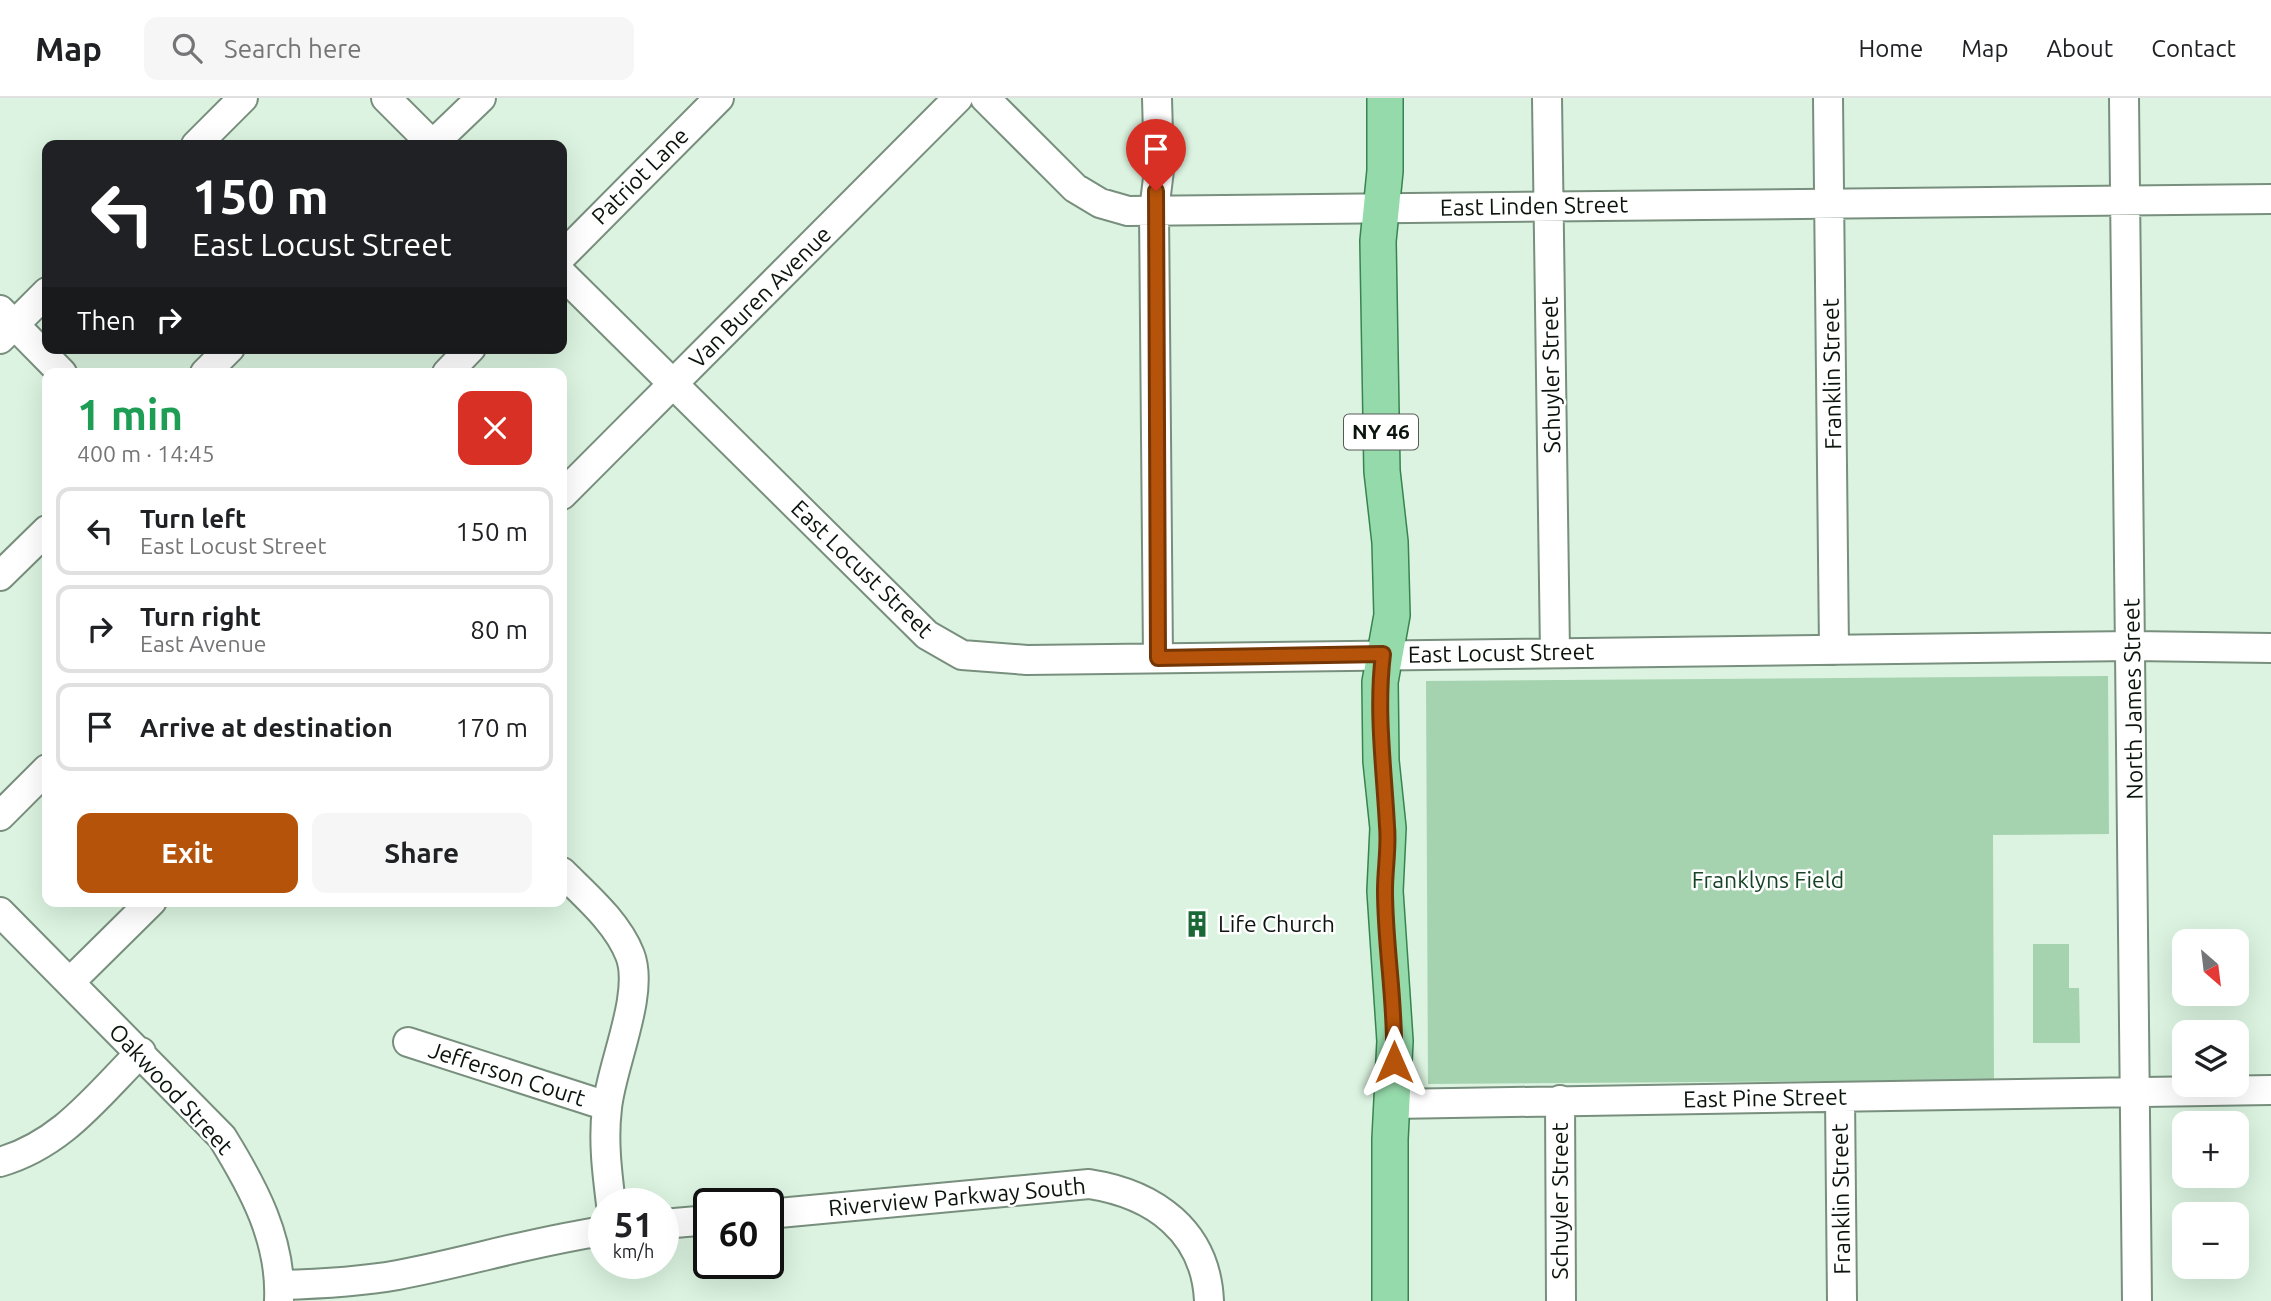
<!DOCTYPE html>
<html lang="en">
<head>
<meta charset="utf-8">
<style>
	:root { --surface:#fff; --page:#f6f6f6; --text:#202124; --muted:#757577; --line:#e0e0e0; --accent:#b45309 }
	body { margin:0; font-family:Ubuntu,sans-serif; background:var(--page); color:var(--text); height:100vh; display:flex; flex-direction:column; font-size:26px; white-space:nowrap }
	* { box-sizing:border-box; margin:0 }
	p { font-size:23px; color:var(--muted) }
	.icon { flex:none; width:38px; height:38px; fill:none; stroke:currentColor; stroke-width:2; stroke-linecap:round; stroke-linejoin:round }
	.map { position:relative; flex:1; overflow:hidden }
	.details { position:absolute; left:42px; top:270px; width:525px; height:539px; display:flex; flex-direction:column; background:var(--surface); border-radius:14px; box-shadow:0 7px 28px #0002 }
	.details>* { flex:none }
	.banner { position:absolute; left:42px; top:42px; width:525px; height:214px; border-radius:14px; box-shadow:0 7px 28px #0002; background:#202124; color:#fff; overflow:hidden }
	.needle { width:46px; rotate:152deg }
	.tools { position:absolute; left:2172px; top:831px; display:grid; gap:14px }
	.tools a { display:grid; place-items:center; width:77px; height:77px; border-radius:14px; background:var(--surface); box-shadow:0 7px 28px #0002; font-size:35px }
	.speed { position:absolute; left:588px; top:1090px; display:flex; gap:14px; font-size:35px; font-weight:700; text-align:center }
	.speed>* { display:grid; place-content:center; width:91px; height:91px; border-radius:50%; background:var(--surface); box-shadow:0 7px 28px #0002; line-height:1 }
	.speed small { font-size:18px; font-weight:400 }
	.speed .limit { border:4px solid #111; border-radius:10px; background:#fff; color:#111 }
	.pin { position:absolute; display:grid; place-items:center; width:60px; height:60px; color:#fff; margin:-72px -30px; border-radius:50% 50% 50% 0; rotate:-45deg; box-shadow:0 0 7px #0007 }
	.pin .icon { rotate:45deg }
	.me { position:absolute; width:77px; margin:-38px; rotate:0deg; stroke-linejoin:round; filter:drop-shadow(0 0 5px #0008) }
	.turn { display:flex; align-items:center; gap:24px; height:147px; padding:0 35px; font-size:32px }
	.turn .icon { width:91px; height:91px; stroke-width:2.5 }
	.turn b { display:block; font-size:49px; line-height:60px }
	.then { display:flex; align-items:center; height:66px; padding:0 35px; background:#0003; gap:14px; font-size:26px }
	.round { display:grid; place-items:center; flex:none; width:74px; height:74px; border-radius:14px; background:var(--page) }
	.head { display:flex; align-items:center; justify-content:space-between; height:119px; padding:0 35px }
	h1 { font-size:42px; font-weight:600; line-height:52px; color:#1e9e55 }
	.primary-button { display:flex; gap:14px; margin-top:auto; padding:14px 35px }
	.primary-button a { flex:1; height:80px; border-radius:14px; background:var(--accent); color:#fff; font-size:28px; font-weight:600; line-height:80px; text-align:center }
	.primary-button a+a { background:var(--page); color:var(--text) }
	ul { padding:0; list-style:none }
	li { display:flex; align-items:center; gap:21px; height:88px; margin:0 14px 10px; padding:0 21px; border:4px solid var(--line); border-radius:14px }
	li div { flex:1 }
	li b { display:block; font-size:26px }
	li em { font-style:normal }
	header { display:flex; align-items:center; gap:42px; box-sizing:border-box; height:98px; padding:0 35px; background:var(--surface); border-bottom:2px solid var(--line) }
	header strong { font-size:33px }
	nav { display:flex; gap:38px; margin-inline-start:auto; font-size:24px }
	.search { width:490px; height:63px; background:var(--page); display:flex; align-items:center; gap:18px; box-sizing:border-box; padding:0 24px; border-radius:14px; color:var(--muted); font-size:26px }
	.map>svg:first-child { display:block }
	.green { fill:#a6d3af }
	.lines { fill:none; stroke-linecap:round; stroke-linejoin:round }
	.minor-casing { stroke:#788f7d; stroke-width:32 }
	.major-casing { stroke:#378450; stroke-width:38 }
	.minor { stroke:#fff; stroke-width:28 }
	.major { stroke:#95daab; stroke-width:35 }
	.route-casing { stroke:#753606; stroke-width:18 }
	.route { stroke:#b45309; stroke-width:12 }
	.labels { text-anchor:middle; stroke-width:5; stroke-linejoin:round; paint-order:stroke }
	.shield { fill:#fff; stroke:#555a56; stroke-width:2 }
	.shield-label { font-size:21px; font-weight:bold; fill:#0c140e }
	.street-label { font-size:23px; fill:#0c140e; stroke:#fff }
	.park-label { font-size:23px; fill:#174425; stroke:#fff }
	.poi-label { font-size:23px; fill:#0c140e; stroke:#fff; text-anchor:start }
</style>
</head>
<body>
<header>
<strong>Map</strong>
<div class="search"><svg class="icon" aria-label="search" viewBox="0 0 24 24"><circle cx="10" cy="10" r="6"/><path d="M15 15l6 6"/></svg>Search here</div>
<nav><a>Home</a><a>Map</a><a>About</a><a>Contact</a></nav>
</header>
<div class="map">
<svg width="2271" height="1203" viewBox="0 0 2271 1203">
	<rect width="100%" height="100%" fill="#dbf3e0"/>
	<path class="green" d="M2108,578L2109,736L1993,737L1994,982L1428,986L1426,583Z
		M2033,846H2069V890H2079L2080,945H2033Z"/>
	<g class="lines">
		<defs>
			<path id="minor" d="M386,0L433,47
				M985,0L1075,90L1100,105L1128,113L2271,101
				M1157,0L1159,72L1154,113L1158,560
				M1547,0L1555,554
				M1828,0L1834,552
				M2124,0L2137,1203
				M196,47L243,0
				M432,47L481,0
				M562,158L719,0
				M562,176L927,537L962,557L1027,562L2133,548L2271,550
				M0,212L62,275
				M0,241L47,194
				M205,275L230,250
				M447,275L471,250
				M562,397L958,0
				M0,478L47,432
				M0,718L47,671
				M562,774C586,798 617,824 630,857C645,896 611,968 607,1010C603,1042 607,1074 611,1106
				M0,814L222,1039C253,1089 282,1142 279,1203
				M70,884L152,803
				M408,944L607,1008
				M1840,999L1842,1203
				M1560,1002L1561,1203
				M1392,1006L2271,992
				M0,1064C62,1046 96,999 141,954
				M768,1116L1089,1086C1154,1096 1206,1133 1209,1203
				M663,1126L709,1122
				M280,1187C319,1186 359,1184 398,1177C467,1164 534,1143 604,1133"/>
			<path id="major" d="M1385,0V73L1378,143L1382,373L1390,444L1392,517L1380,584L1381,663L1388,730L1385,793L1395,943L1390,1041V1203"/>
		</defs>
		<use href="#minor" class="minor-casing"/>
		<use href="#major" class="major-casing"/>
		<use href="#minor" class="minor"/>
		<use href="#major" class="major"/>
	</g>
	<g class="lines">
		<defs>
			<path id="route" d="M1156,93L1158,560L1383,556C1376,614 1384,670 1387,728C1389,749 1385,771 1385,792C1385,850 1396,906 1394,964"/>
		</defs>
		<use href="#route" class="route-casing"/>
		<use href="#route" class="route"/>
	</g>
	<defs>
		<symbol id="building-bare" viewBox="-9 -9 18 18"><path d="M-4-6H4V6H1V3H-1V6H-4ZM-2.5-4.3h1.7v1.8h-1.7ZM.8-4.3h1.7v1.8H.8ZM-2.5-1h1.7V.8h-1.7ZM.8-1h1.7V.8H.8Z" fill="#1a6836" stroke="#fff" stroke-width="2.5" paint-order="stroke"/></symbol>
	</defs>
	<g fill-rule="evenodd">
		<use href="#building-bare" x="1178" y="807" width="38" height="38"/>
	</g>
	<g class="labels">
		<rect class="shield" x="1344" y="316.5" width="74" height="35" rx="5"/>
		<g class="shield-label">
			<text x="1381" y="341">NY 46</text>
		</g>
		<g class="street-label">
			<text transform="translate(640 78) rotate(-45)" y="8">Patriot Lane</text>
			<text transform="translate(1534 108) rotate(-1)" y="8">East Linden Street</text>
			<text transform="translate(760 199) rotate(-45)" y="8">Van Buren Avenue</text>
			<text transform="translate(1832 276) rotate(-91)" y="8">Franklin Street</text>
			<text transform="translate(1551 277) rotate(-91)" y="8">Schuyler Street</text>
			<text transform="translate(862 471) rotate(44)" y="8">East Locust Street</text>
			<text transform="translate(1501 555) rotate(-1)" y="8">East Locust Street</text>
			<text transform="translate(2133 601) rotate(-91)" y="8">North James Street</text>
			<text transform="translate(507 976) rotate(18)" y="8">Jefferson Court</text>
			<text transform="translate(171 991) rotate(47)" y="8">Oakwood Street</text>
			<text transform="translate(1765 1000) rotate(-1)" y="8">East Pine Street</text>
			<text transform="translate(957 1099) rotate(-5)" y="8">Riverview Parkway South</text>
			<text transform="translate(1841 1101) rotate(-91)" y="8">Franklin Street</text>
			<text transform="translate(1560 1103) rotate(-90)" y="8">Schuyler Street</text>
		</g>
		<g class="park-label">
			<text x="1768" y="790">Franklyns Field</text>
		</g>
		<g class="poi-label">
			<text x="1218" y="834">Life Church</text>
		</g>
	</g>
</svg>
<div class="tools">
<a><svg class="needle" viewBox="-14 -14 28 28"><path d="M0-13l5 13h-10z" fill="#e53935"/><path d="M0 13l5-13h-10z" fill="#757577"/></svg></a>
<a><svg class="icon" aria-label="layers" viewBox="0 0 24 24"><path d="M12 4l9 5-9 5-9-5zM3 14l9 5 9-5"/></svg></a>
<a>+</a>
<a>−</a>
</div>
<div class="speed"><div>51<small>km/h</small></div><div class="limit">60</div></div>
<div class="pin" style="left:1156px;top:93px;background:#d93025"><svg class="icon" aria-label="arrive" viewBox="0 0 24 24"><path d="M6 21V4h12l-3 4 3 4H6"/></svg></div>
<svg class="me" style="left:1394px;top:964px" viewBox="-20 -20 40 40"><path d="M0-17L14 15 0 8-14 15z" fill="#b45309" stroke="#fff" stroke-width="4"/></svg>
<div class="banner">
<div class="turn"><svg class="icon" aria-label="left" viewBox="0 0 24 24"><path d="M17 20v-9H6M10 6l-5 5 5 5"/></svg><div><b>150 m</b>East Locust Street</div></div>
<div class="then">Then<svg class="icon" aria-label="right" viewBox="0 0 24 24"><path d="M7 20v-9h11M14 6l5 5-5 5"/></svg></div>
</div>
<section class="details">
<div class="head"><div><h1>1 min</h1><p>400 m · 14:45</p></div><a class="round" style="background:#d93025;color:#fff"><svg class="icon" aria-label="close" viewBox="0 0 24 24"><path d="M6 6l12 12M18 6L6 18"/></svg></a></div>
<ul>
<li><svg class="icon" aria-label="left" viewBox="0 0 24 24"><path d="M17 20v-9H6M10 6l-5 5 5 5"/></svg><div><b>Turn left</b><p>East Locust Street</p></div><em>150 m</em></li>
<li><svg class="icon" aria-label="right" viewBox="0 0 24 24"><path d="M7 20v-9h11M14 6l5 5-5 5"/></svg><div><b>Turn right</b><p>East Avenue</p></div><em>80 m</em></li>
<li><svg class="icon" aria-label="arrive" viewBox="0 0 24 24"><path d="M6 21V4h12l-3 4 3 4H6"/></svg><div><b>Arrive at destination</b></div><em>170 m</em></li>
</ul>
<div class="primary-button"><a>Exit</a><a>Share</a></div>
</section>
</div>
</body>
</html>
